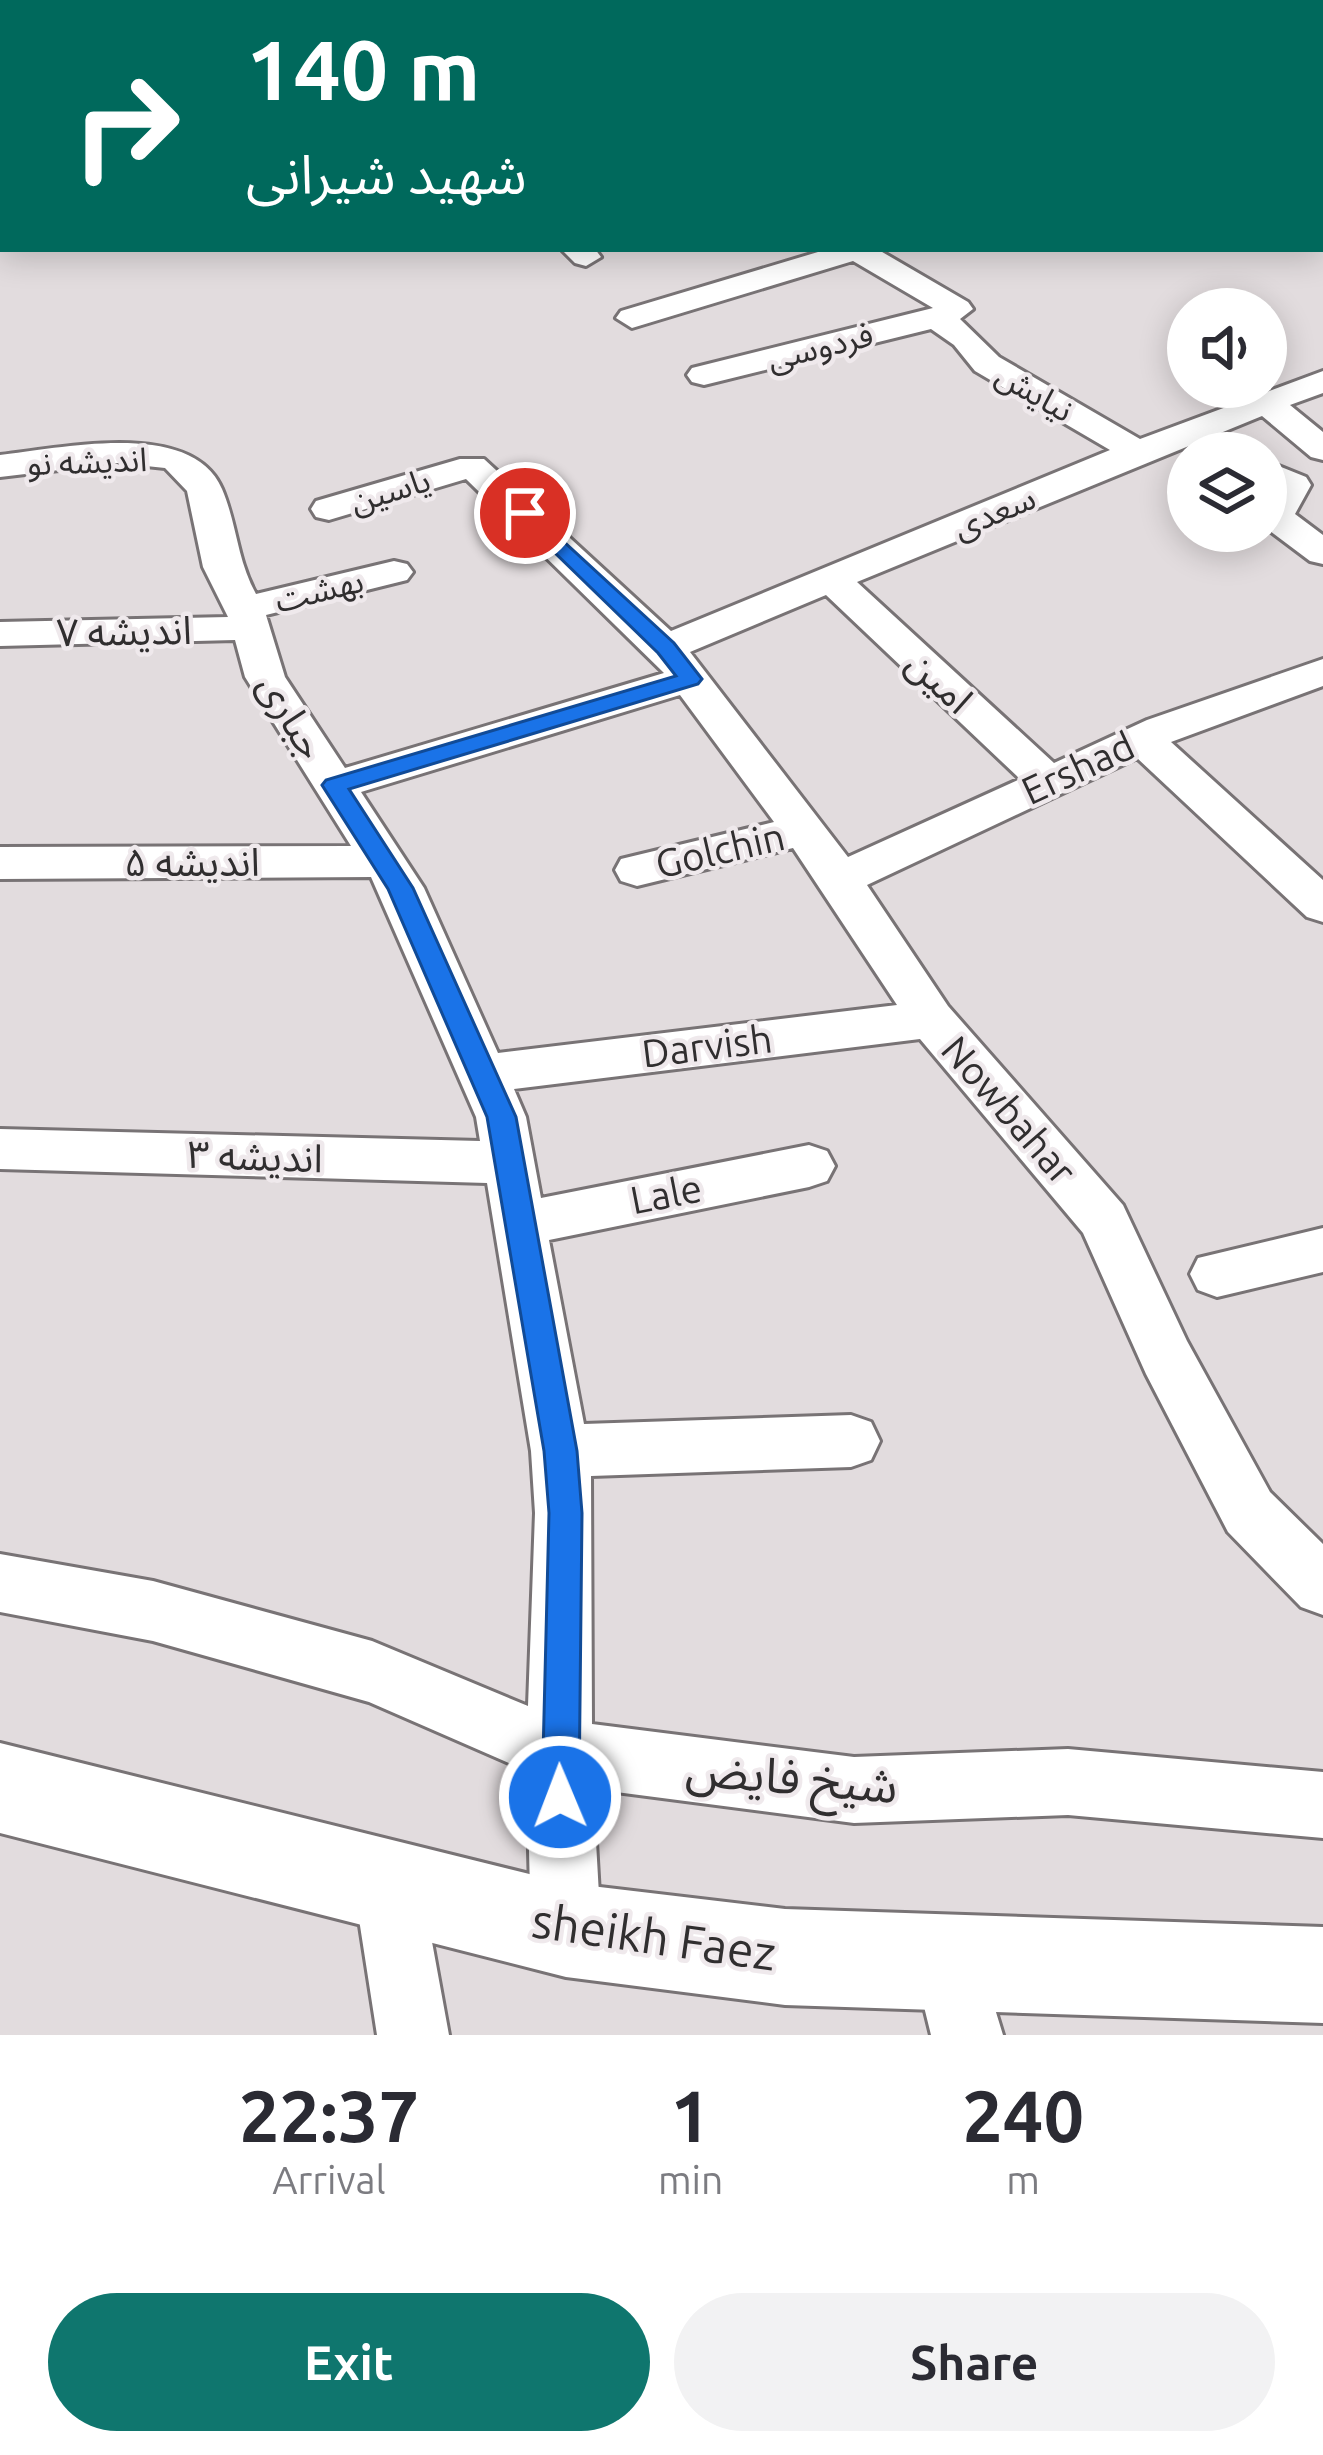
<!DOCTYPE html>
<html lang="en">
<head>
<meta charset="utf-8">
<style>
	:root { --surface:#fff; --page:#f2f2f3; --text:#2b2b33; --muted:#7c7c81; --accent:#0f766e }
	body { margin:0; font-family:Ubuntu,"Noto Sans Arabic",sans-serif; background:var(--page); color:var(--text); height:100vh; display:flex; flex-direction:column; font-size:45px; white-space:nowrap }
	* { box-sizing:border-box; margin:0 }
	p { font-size:39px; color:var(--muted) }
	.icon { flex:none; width:66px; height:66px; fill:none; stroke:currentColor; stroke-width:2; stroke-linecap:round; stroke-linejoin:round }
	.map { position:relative; height:2035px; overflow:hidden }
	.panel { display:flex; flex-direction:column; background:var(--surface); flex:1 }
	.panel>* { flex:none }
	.guide { position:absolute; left:0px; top:0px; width:1323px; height:252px; box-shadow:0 6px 30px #0003; background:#00695c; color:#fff; overflow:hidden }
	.controls { position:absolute; left:1167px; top:288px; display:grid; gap:24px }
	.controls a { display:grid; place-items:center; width:120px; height:120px; border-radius:50%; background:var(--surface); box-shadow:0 6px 30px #0003; font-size:60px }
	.pin { position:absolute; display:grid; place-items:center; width:102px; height:102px; color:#fff; margin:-51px; border:6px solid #fff; border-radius:50%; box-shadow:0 3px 12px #0007 }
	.me { position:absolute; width:132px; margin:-66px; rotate:359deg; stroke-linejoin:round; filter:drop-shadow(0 0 9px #0008) }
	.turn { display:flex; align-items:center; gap:42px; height:252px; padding:0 48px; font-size:54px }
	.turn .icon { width:156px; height:156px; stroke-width:2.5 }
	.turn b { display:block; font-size:84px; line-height:102px }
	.eta { display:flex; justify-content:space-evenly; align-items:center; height:204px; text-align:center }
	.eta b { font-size:72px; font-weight:600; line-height:84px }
	.primary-button { display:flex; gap:24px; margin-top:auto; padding:24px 48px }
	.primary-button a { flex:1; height:138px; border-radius:72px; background:var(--accent); color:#fff; font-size:48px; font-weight:600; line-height:138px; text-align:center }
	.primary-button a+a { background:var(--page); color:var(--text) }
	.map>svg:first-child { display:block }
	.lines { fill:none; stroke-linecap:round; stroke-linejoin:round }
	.street-casing { stroke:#787375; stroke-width:6 }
	.secondary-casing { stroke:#787375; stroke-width:6 }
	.street { fill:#fff; fill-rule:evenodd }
	.secondary { fill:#fff; fill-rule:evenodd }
	.route { fill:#1a73e8; stroke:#114b97; stroke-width:3 }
	.labels { text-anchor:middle; stroke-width:9; stroke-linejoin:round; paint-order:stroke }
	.far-street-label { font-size:33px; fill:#302e2f; stroke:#efe9ec }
	.street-label { font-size:39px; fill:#302e2f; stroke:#efe9ec }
	.near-street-label { font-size:48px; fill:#302e2f; stroke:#efe9ec }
</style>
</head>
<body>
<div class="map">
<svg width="1323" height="2035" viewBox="0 0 1323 2035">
	<rect width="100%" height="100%" fill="#e2dcde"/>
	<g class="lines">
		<defs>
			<path id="street" d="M462,0H486V3H462Z
				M599,0H624L626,3H601Z
				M3,81V97L0,98V82Z
				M3,210V228L0,229V211Z
				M561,249H595L601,257L586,266L575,263Z
				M828,249H877L968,302L973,309L960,319L999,357L1140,439L1323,371V393L1290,405L1323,432V460L1311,457L1262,416L857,582L1054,763L1147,720L1323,659V686L1171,742L1323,880V922L1307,917L1137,758L867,885L948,1006L1123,1205L1187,1341L1270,1492L1323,1544V1615L1301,1607L1228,1532L1146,1374L1083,1233L920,1039L514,1089L526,1117L541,1198L809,1145L827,1151L835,1166L827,1181L809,1187L549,1240L584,1424L851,1415L871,1422L880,1441L871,1460L851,1467L591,1476L592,1724L854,1757L1068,1749L1323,1772V1838L1068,1815L854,1823L593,1789L601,1930L590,1954L566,1965L542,1954L531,1930L527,1771L369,1702L153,1641L0,1612V1554L153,1581L372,1641L528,1706L535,1513L531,1451L487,1183L0,1169V1129L480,1141L476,1117L371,877L0,879V847L351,846L245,677L235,640L0,646V622L228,617L203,567L187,491L165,468L118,463L0,477V455C59,449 192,418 222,489C237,524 237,560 256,594L394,561L407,564L413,572L407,580L266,615L285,677L345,768L664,673L466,479L329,520L316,517L311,509L316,501L460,459H484L671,631L1110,450L975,371L954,345L931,329L704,385L692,382L687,375L692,368L933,308L853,261L632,328L616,318L621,311ZM826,595L1020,779L848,857L690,652ZM680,695L774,822L621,859L615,870L621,881L637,886L793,848L897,1005L498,1053L424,888L361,792Z
				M1266,461L1306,477L1311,485L1295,514L1323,535V564L1310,561L1266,528V501L1273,489L1266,486Z
				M1323,1228V1272L1217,1297L1198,1290L1190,1274L1198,1258Z
				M388,1853L412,1863L422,1887L449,2035H377L354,1887L364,1863Z
				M948,1927L973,1937L1003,2035H931L913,1962L923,1937Z"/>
			<path id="secondary" d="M1146,0H1184L1186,3H1148Z
				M1320,84L1323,85V108L1320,107Z
				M0,1743L566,1883L785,1909L1323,1927V2023L785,2005L566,1977L0,1833Z"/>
		</defs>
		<use href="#street" class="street-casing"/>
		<use href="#secondary" class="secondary-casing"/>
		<use href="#street" class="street"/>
		<use href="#secondary" class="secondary"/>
	</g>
	<path class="route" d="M525,506L674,643L702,679L698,684L349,789L413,888L516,1117L577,1451L582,1513L579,1797L574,1810L560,1815L547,1810L542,1797L549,1513L544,1451L487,1117L388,889L322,785L326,780L676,676L658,653L518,517L515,513Z"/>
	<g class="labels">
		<g class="far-street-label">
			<text transform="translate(820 346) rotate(-14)" y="12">فردوسی</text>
			<text transform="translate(1035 392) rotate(30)" y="12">نیایش</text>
			<text transform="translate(87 461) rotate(-2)" y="12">اندیشه نو</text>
			<text transform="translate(390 490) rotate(-17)" y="12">یاسین</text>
			<text transform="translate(994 512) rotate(-23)" y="12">سعدی</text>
			<text transform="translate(319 590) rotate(-14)" y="12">بهشت</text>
		</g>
		<g class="street-label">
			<text transform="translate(124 631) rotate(-1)" y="14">اندیشه ۷</text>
			<text transform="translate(940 681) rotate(43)" y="14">امین</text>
			<text transform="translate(292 716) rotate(59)" y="14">جباری</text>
			<text transform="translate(1078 768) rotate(-25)" y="14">Ershad</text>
			<text transform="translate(720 850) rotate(-13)" y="14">Golchin</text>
			<text x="192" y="876">اندیشه ۵</text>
			<text transform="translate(707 1046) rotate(-7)" y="14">Darvish</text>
			<text transform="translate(1009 1110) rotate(49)" y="14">Nowbahar</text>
			<text transform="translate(255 1156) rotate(2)" y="14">اندیشه ۳</text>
			<text transform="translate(666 1194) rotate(-11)" y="14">Lale</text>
		</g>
		<g class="near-street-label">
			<text transform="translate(792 1777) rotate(5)" y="17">شیخ فایض</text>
			<text transform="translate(654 1937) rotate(8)" y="17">sheikh Faez</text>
		</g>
	</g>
</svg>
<div class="controls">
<a><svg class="icon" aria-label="sound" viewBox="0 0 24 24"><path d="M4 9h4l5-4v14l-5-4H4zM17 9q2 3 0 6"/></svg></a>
<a><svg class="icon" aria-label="layers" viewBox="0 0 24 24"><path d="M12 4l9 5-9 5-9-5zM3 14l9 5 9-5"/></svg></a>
</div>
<div class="pin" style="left:525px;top:513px;background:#d93025"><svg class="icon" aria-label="arrive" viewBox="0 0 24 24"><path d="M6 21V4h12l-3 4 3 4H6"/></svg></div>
<svg class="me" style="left:560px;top:1797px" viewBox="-20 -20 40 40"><circle r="17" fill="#1a73e8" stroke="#fff" stroke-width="3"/><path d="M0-11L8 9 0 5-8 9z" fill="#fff"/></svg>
<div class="guide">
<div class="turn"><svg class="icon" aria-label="right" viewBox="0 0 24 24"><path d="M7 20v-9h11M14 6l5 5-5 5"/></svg><div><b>140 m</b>شهید شیرانی</div></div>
</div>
</div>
<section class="panel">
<div class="eta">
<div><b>22:37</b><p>Arrival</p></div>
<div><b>1</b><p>min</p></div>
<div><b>240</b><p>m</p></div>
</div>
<div class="primary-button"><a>Exit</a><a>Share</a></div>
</section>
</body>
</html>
